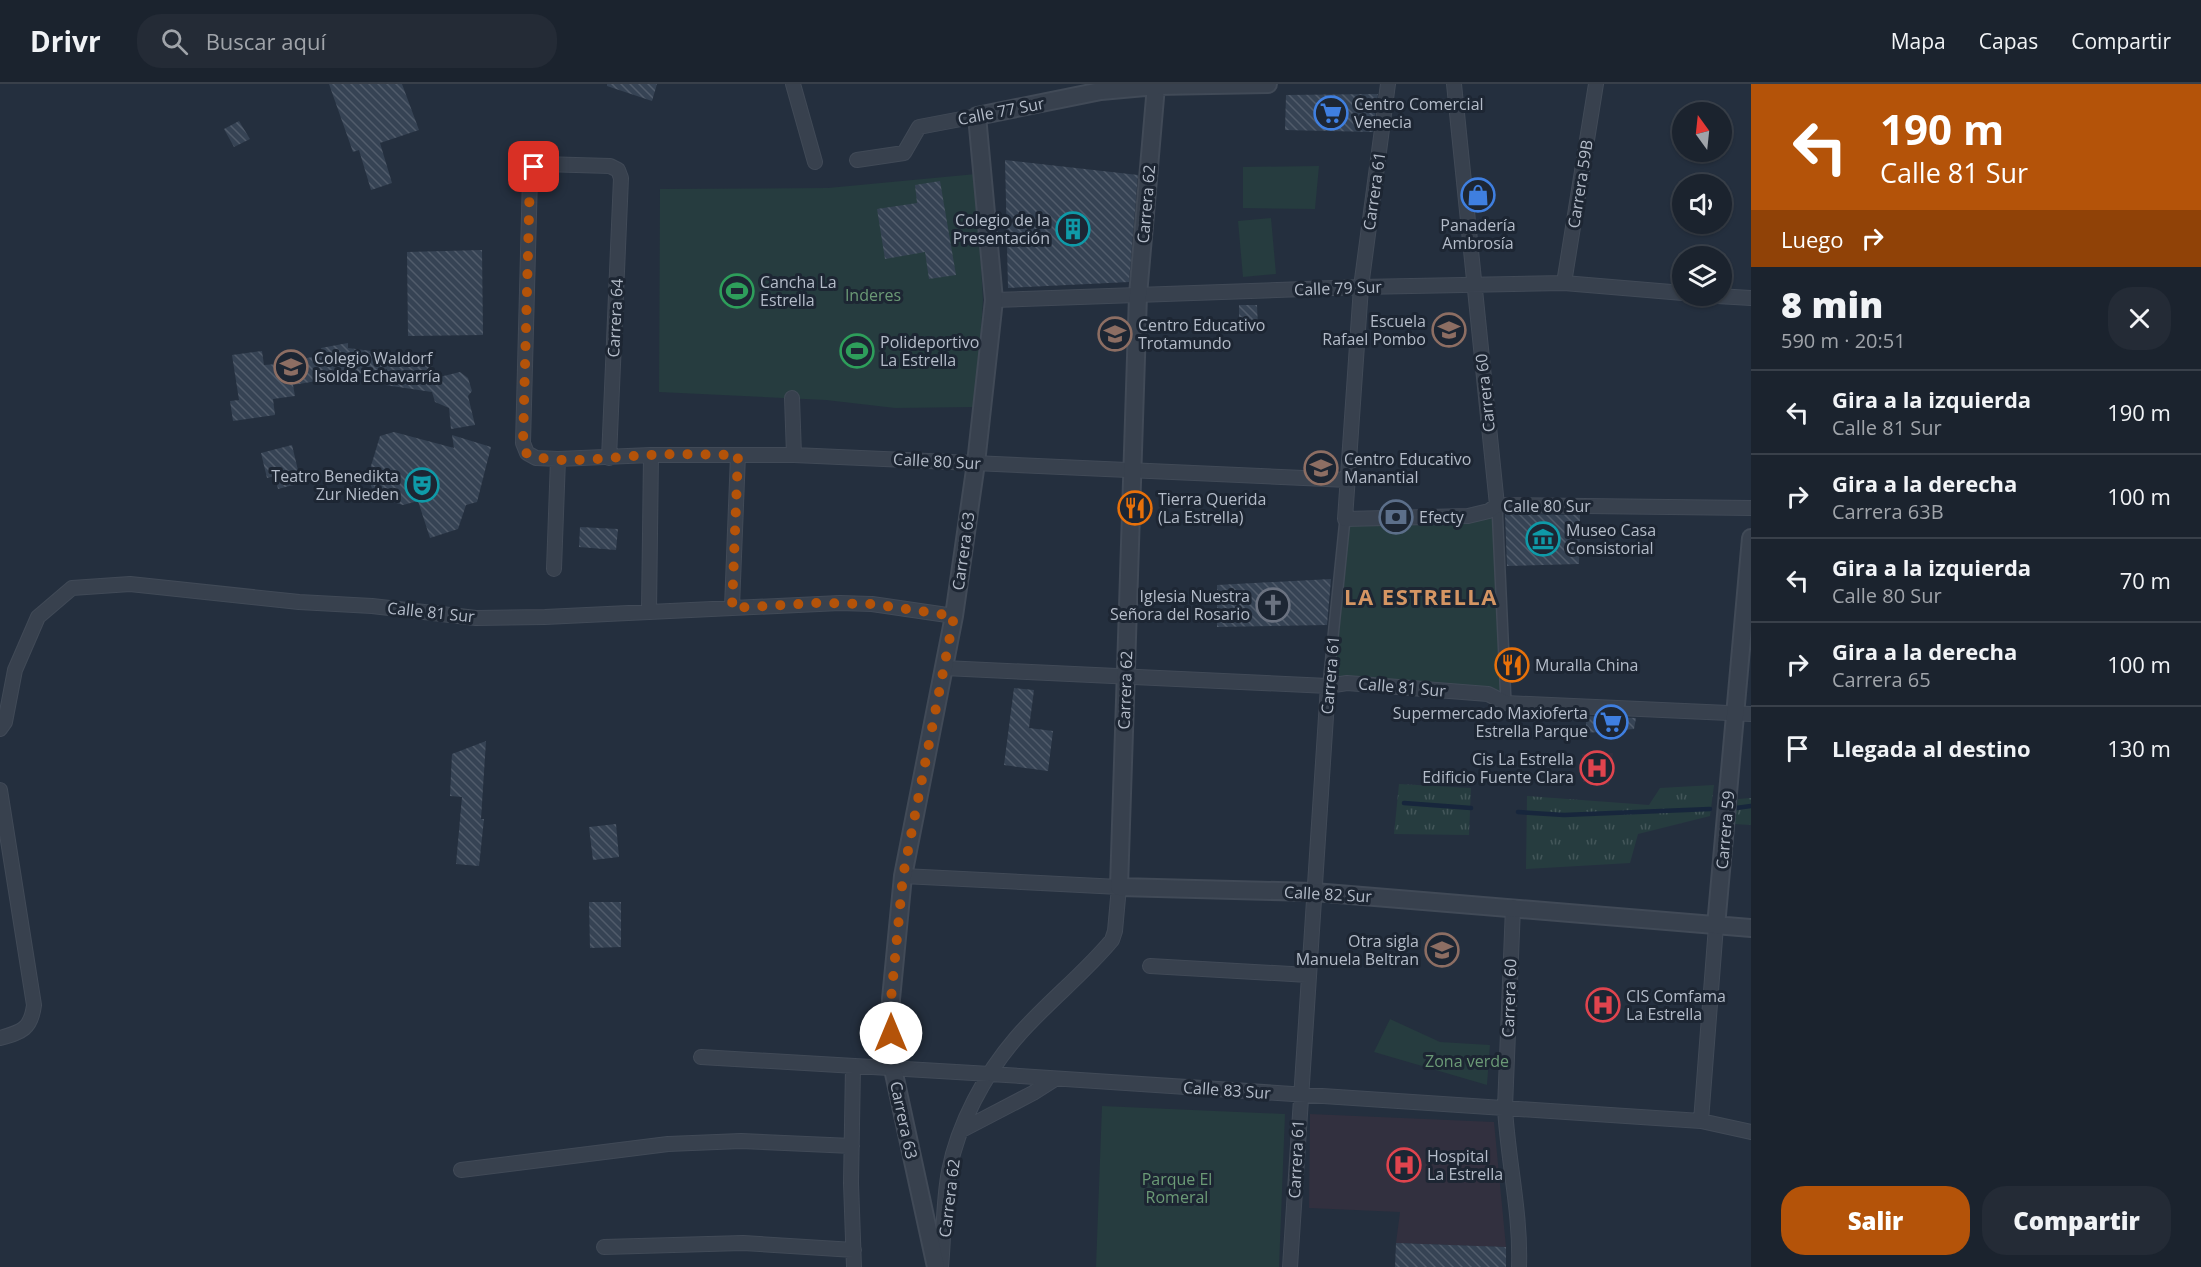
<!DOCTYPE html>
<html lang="es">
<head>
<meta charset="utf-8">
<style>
	:root { --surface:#1b232e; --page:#242b36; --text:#f1f3f6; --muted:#a0a4aa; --line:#39404a; --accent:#b45309 }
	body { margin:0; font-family:"Open Sans",sans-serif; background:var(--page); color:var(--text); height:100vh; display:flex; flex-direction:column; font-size:22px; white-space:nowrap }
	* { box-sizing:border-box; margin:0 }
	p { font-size:20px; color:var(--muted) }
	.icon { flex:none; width:33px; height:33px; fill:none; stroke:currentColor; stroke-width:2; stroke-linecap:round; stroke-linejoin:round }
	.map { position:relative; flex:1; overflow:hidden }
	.panel { display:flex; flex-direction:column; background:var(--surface); width:450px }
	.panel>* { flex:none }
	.guide { background:#b45309; color:#fff; overflow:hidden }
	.needle { width:39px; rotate:345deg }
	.fabs { position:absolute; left:1672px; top:18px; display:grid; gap:12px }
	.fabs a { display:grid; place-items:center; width:60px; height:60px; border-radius:50%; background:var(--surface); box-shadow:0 2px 4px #0004,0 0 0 2px var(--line); font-size:30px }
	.pin { position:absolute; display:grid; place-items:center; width:51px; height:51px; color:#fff; margin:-26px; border-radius:12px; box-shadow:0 3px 9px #0006 }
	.me { position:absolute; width:66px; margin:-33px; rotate:0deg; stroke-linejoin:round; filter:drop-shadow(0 0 4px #0008) }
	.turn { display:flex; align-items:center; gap:21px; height:126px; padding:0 30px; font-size:27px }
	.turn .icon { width:78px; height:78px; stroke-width:2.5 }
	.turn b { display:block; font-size:42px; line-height:51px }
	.then { display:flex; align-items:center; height:57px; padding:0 30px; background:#0003; gap:12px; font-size:22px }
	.round { display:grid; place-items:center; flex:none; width:63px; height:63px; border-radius:24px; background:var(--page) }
	.head { display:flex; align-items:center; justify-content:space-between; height:102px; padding:0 30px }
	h1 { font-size:36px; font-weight:800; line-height:45px }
	.action { display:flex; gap:12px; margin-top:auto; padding:12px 30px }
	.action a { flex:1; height:69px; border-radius:24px; background:var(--accent); color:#fff; font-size:24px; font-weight:800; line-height:69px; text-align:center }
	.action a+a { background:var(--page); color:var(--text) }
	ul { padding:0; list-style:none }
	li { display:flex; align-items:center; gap:18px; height:84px; padding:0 30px; border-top:2px solid var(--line) }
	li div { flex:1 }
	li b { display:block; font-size:22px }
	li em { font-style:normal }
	header { display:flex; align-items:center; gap:36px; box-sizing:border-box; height:84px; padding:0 30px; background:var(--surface); border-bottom:2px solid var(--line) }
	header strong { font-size:28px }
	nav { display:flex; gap:33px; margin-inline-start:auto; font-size:21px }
	.search { width:420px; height:54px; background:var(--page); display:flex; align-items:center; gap:15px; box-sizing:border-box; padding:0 21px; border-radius:24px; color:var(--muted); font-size:22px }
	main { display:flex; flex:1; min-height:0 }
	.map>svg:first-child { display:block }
	.medical { fill:#32303f }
	.grass { fill:url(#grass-tufts) }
	.park { fill:#263c3f }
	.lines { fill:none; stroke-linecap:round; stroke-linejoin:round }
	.stream { stroke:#17263c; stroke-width:4.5 }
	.building { fill:url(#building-back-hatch) }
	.pedestrian-casing { stroke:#414a57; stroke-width:12 }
	.minor-casing { stroke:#414a57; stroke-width:16 }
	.tertiary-casing { stroke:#414a57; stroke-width:20 }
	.pedestrian { stroke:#38414e; stroke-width:9 }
	.minor { stroke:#38414e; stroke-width:14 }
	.tertiary { stroke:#38414e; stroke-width:16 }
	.route { stroke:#b45309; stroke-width:10; stroke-dasharray:0 18 }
	.labels { text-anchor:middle; stroke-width:6; stroke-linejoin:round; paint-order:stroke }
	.poi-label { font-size:16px; fill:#b4bcc9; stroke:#1d2633; text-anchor:start }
	.street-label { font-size:16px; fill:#b4bcc9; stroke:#1d2633 }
	.park-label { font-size:16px; fill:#6b9a76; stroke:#1d2633 }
	.district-label { font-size:22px; font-weight:bold; letter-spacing:1.5px; fill:#d59563; stroke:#1d2633 }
</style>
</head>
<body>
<header>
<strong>Drivr</strong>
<div class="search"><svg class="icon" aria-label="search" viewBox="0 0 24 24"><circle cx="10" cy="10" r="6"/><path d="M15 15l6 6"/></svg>Buscar aquí</div>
<nav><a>Mapa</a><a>Capas</a><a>Compartir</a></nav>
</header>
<main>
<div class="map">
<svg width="1751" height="1183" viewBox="0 0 1751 1183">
	<defs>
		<pattern id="grass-tufts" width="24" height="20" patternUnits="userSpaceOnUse" patternTransform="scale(1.5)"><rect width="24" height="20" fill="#263c3f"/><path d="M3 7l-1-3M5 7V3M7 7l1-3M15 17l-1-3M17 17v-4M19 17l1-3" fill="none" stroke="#435659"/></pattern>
		<pattern id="building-back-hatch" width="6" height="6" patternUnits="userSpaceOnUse" patternTransform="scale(1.5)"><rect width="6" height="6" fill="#364354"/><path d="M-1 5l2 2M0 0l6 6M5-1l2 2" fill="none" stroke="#515c6b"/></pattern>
	</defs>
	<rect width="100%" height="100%" fill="#242f3e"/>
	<path class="medical" d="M1613,669L1609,701L1583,698L1582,670Z
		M1310,1030L1494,1038L1506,1163L1396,1159L1400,1128L1309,1124Z"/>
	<path class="grass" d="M1399,700L1471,704L1469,751L1394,750Z
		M1714,701L1710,732L1638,750L1630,779L1526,785L1527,712L1649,721L1660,704Z
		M1751,714V741L1734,740L1738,715Z"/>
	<path class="park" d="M1319,82L1315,125L1243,124V83Z
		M976,90L983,216L976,323L895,324L826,316L659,308L660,105L828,104Z
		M1271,134L1276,190L1243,193L1238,137Z
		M1497,421L1506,619L1488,610L1329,602L1345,435L1468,432Z
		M1390,935L1440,958L1490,961L1487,1001L1374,968Z
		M1102,1022L1285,1030L1279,1183H1096Z"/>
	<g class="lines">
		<path class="stream" d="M1404,719L1471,724
			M1736,724L1751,722
			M1518,728L1564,731L1710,725"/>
	</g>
	<path class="building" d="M329,0H402L419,46L380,59L392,99L371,106L359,66L353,68Z
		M607,0H657L652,17L607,2Z
		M1378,10L1373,48L1285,46L1286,11Z
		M239,37L250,55L234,63L224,45Z
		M1005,76L1138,91L1129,198L1008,204Z
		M940,97L956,191L929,195L925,168L885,175L877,125L917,119L915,101Z
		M482,166L483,251L408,252L407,168Z
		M1239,221H1257L1258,244L1239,245Z
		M348,259V264L433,275L431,295L460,288L468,294L472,307L468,312L475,341L451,345L449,324L435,318L432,308L385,301L387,285L293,301L295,312L273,315L275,331L233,337L230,317L239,316L232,271L262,267L264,281L278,280L322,271L321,264Z
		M394,348L454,364L452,351L491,363L477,418L466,421L458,445L430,454L418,417L403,421L393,418L389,406L374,411L368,392L380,352Z
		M292,361L301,399L278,405L275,392L267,394L261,369Z
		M1505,430L1580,431L1579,480L1507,482Z
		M580,443L618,445L616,466L579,463Z
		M1331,495L1327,541L1217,543V501Z
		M1014,604L1034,606L1029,644L1053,647L1048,687L1004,681Z
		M1586,632L1636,634L1634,645L1586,649Z
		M486,657L481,735H484L479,782L456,780L462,713L450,712L452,670Z
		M616,740L619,773L593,776L589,743Z
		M589,818H621V863L590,864Z
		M1396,1159L1506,1163V1183H1395Z"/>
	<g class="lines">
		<defs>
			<path id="pedestrian" d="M1497,421L1506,619
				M1328,602L1345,435"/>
			<path id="minor" d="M793,0L815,78
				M1388,0L1361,203L1345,435L1468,432L1489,427L1497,421L1751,424
				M1454,0L1497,421
				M857,76L904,69L919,43L977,32
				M1564,199L1596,0
				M1717,212L1751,214
				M994,216L1361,203L1564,199L1683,209
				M792,314L794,371
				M609,374L621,94L618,86L610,82L542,80L534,83L530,92L523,359L527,369L536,374L558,375L651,371H794L1348,396
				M554,485L558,375
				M732,523L738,371
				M649,528L651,371
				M944,584L1328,602L1347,599L1488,610L1506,619L1751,630
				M0,645L5,638L15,586L38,533L72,504L130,500L299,518L372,522L476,534L545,533L840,519L872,520L954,532
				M0,706L34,921C31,945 22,948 0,954
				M903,792L1119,803L1115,847L1112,856C1083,891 1046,919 1016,954C985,990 958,1040 949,1087C943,1118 944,1152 941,1183
				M1513,823L1505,1024C1508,1078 1521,1129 1519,1183
				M1150,882L1308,891
				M701,973L990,990L1701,1037L1751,1048
				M853,982L851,1099L854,1183
				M1701,1037L1716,842
				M962,1046L1033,1009L1055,995
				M461,1086L668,1060L741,1057L852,1062
				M604,1163L743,1159L854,1166
				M1290,1183L1328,602"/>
			<path id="tertiary" d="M1156,2L1138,211L1119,803L1314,808L1751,844
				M1716,842L1751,454
				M936,1183L893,985L891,915L903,792L954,532L976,379L994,216L977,32L1101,7L1156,2L1268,0"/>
		</defs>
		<use href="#pedestrian" class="pedestrian-casing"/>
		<use href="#minor" class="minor-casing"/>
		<use href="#tertiary" class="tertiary-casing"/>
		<use href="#pedestrian" class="pedestrian"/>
		<use href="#minor" class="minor"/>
		<use href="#tertiary" class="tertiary"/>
	</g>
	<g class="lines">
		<path class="route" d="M534,83L530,92L523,359L526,369C554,383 618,372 650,371C679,369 709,371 738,371L732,524L817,519L872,520L954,532L903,792L891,915V949"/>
	</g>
	<defs>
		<symbol id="supermarket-ring" viewBox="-11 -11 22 22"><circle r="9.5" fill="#1d2633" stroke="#3f7fe0" stroke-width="1.5"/><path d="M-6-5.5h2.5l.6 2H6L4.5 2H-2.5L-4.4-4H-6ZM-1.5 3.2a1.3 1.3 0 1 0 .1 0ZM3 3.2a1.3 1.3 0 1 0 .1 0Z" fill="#3f7fe0"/></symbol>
		<symbol id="shop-ring" viewBox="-11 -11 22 22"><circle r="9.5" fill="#1d2633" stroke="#3f7fe0" stroke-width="1.5"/><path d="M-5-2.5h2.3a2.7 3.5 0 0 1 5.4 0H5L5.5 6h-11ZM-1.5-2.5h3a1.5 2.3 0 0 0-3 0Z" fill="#3f7fe0"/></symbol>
		<symbol id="building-ring" viewBox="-11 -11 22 22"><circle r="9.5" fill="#1d2633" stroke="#0f9aa8" stroke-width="1.5"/><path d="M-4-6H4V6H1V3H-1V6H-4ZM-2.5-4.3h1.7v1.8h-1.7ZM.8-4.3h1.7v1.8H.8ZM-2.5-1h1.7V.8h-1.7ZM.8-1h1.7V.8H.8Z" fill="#0f9aa8"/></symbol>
		<symbol id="stadium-ring" viewBox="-11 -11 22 22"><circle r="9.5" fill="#1d2633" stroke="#2e9e5b" stroke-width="1.5"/><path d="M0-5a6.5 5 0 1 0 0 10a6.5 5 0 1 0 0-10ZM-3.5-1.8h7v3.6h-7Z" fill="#2e9e5b"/></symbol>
		<symbol id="school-ring" viewBox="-11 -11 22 22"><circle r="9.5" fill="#1d2633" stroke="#8d6e63" stroke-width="1.5"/><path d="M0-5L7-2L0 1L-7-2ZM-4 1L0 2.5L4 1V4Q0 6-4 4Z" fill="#8d6e63"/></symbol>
		<symbol id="theatre-ring" viewBox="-11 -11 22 22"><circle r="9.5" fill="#1d2633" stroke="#0f9aa8" stroke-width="1.5"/><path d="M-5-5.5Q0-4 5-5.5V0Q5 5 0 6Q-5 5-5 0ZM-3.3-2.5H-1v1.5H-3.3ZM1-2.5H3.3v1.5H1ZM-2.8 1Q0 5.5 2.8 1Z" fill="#0f9aa8"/></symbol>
		<symbol id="restaurant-ring" viewBox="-11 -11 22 22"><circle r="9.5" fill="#1d2633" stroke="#e8710a" stroke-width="1.5"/><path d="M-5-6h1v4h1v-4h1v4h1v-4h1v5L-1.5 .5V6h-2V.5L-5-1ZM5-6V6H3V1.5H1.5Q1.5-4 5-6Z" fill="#e8710a"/></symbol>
		<symbol id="bank-ring" viewBox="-11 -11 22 22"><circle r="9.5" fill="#1d2633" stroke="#5c6f8a" stroke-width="1.5"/><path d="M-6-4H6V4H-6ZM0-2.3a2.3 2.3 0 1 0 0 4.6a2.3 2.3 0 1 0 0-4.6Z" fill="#5c6f8a"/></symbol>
		<symbol id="museum-ring" viewBox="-11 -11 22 22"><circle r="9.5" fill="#1d2633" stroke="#0f9aa8" stroke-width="1.5"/><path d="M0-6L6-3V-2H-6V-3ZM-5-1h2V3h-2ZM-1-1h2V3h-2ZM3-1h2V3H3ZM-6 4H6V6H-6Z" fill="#0f9aa8"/></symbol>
		<symbol id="church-ring" viewBox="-11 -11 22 22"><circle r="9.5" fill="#1d2633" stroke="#6b7280" stroke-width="1.5"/><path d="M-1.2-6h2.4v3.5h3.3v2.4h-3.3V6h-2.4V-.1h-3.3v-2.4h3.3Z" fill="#6b7280"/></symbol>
		<symbol id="hospital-ring" viewBox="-11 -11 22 22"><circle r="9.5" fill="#1d2633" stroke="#e0444e" stroke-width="1.5"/><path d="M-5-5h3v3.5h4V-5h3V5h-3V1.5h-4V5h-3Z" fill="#e0444e"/></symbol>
	</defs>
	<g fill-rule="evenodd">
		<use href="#supermarket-ring" x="1312" y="10" width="38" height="38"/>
		<use href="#shop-ring" x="1459" y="92" width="38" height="38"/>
		<use href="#building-ring" x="1054" y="126" width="38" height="38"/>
		<use href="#stadium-ring" x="718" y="188" width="38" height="38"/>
		<use href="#school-ring" x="1430" y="227" width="38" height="38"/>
		<use href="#school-ring" x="1096" y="231" width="38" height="38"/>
		<use href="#stadium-ring" x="838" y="248" width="38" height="38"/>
		<use href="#school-ring" x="272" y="264" width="38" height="38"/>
		<use href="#school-ring" x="1302" y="365" width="38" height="38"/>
		<use href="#theatre-ring" x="403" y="382" width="38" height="38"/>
		<use href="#restaurant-ring" x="1116" y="405" width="38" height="38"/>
		<use href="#bank-ring" x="1377" y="414" width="38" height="38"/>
		<use href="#museum-ring" x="1524" y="436" width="38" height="38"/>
		<use href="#church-ring" x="1254" y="502" width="38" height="38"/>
		<use href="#restaurant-ring" x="1493" y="562" width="38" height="38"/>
		<use href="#supermarket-ring" x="1592" y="619" width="38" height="38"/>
		<use href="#hospital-ring" x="1578" y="665" width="38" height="38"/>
		<use href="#school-ring" x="1423" y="847" width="38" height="38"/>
		<use href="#hospital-ring" x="1584" y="902" width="38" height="38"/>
		<use href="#hospital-ring" x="1385" y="1062" width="38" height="38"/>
	</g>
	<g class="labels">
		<g class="poi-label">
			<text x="1354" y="26">Centro Comercial<tspan x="1354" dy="18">Venecia</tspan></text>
			<text x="1050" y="142" text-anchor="end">Colegio de la<tspan x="1050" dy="18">Presentación</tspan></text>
			<text x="1478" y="147" text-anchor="middle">Panadería<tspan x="1478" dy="18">Ambrosía</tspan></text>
			<text x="760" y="204">Cancha La<tspan x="760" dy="18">Estrella</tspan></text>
			<text x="1426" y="243" text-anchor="end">Escuela<tspan x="1426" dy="18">Rafael Pombo</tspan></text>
			<text x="1138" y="247">Centro Educativo<tspan x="1138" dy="18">Trotamundo</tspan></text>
			<text x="880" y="264">Polideportivo<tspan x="880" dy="18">La Estrella</tspan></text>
			<text x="314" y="280">Colegio Waldorf<tspan x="314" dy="18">Isolda Echavarría</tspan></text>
			<text x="1344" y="381">Centro Educativo<tspan x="1344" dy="18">Manantial</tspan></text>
			<text x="399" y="398" text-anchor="end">Teatro Benedikta<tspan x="399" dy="18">Zur Nieden</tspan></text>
			<text x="1158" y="421">Tierra Querida<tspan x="1158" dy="18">(La Estrella)</tspan></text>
			<text x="1419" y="439">Efecty</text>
			<text x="1566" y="452">Museo Casa<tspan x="1566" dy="18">Consistorial</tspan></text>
			<text x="1250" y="518" text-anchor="end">Iglesia Nuestra<tspan x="1250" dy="18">Señora del Rosario</tspan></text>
			<text x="1535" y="587">Muralla China</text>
			<text x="1588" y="635" text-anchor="end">Supermercado Maxioferta<tspan x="1588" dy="18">Estrella Parque</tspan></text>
			<text x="1574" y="681" text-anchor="end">Cis La Estrella<tspan x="1574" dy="18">Edificio Fuente Clara</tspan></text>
			<text x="1419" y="863" text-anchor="end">Otra sigla<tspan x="1419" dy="18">Manuela Beltran</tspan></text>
			<text x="1626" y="918">CIS Comfama<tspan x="1626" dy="18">La Estrella</tspan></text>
			<text x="1427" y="1078">Hospital<tspan x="1427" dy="18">La Estrella</tspan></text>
		</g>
		<g class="street-label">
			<text transform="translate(1001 27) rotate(-11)" y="6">Calle 77 Sur</text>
			<text transform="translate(1580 100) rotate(-81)" y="6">Carrera 59B</text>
			<text transform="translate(1374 107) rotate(-82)" y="6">Carrera 61</text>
			<text transform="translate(1146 120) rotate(-85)" y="6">Carrera 62</text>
			<text transform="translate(1338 204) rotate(-2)" y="6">Calle 79 Sur</text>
			<text transform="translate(615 234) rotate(-87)" y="6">Carrera 64</text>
			<text transform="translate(1485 309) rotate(-96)" y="6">Carrera 60</text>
			<text transform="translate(937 377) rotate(3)" y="6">Calle 80 Sur</text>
			<text x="1547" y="428">Calle 80 Sur</text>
			<text transform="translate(963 467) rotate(-82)" y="6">Carrera 63</text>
			<text transform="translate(431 528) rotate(6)" y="6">Calle 81 Sur</text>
			<text transform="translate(1330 591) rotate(-85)" y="6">Carrera 61</text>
			<text transform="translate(1402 603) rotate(5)" y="6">Calle 81 Sur</text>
			<text transform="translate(1125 606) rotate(-88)" y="6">Carrera 62</text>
			<text transform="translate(1725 746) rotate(-85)" y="6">Carrera 59</text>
			<text transform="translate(1328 810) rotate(3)" y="6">Calle 82 Sur</text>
			<text transform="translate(1509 914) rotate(-88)" y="6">Carrera 60</text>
			<text transform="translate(1227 1006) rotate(4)" y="6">Calle 83 Sur</text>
			<text transform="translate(904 1036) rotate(78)" y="6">Carrera 63</text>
			<text transform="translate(1296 1075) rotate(-87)" y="6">Carrera 61</text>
			<text transform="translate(949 1114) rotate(-83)" y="6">Carrera 62</text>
		</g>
		<g class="park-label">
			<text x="873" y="217">Inderes</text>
			<text x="1467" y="983">Zona verde</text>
			<text x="1177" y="1101">Parque El<tspan x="1177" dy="18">Romeral</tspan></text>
		</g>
		<g class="district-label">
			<text x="1421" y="521">LA ESTRELLA</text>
		</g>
	</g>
</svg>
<div class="fabs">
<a><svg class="needle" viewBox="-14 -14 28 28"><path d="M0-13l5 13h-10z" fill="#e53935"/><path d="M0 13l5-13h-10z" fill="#a0a4aa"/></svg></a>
<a><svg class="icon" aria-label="sound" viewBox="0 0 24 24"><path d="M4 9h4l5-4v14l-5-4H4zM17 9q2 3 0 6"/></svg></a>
<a><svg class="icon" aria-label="layers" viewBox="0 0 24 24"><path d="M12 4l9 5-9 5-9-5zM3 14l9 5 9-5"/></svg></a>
</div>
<div class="pin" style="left:534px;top:83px;background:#d93025"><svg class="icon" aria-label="arrive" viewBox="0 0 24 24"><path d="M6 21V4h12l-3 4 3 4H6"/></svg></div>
<svg class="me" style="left:891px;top:949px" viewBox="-20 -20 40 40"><circle r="19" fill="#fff"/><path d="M0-13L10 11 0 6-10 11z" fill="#b45309"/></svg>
</div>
<section class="panel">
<div class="guide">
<div class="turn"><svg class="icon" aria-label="left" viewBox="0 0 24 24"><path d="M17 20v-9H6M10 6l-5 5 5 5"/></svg><div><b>190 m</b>Calle 81 Sur</div></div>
<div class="then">Luego<svg class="icon" aria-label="right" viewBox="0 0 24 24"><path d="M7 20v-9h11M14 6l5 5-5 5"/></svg></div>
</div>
<div class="head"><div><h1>8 min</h1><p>590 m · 20:51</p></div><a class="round"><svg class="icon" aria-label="close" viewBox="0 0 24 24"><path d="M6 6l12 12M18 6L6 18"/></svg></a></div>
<ul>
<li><svg class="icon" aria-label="left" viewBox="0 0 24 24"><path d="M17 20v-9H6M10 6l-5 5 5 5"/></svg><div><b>Gira a la izquierda</b><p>Calle 81 Sur</p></div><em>190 m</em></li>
<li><svg class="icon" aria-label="right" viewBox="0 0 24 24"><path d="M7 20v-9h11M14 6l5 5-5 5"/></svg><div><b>Gira a la derecha</b><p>Carrera 63B</p></div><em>100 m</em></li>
<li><svg class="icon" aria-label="left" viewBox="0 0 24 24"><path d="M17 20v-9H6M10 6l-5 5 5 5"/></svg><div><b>Gira a la izquierda</b><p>Calle 80 Sur</p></div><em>70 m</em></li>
<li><svg class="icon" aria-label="right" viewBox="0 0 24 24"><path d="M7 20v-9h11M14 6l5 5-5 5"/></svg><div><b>Gira a la derecha</b><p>Carrera 65</p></div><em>100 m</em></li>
<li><svg class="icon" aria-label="arrive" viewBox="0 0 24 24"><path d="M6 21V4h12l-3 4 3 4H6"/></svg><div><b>Llegada al destino</b></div><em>130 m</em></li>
</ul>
<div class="action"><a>Salir</a><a>Compartir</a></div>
</section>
</main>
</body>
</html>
